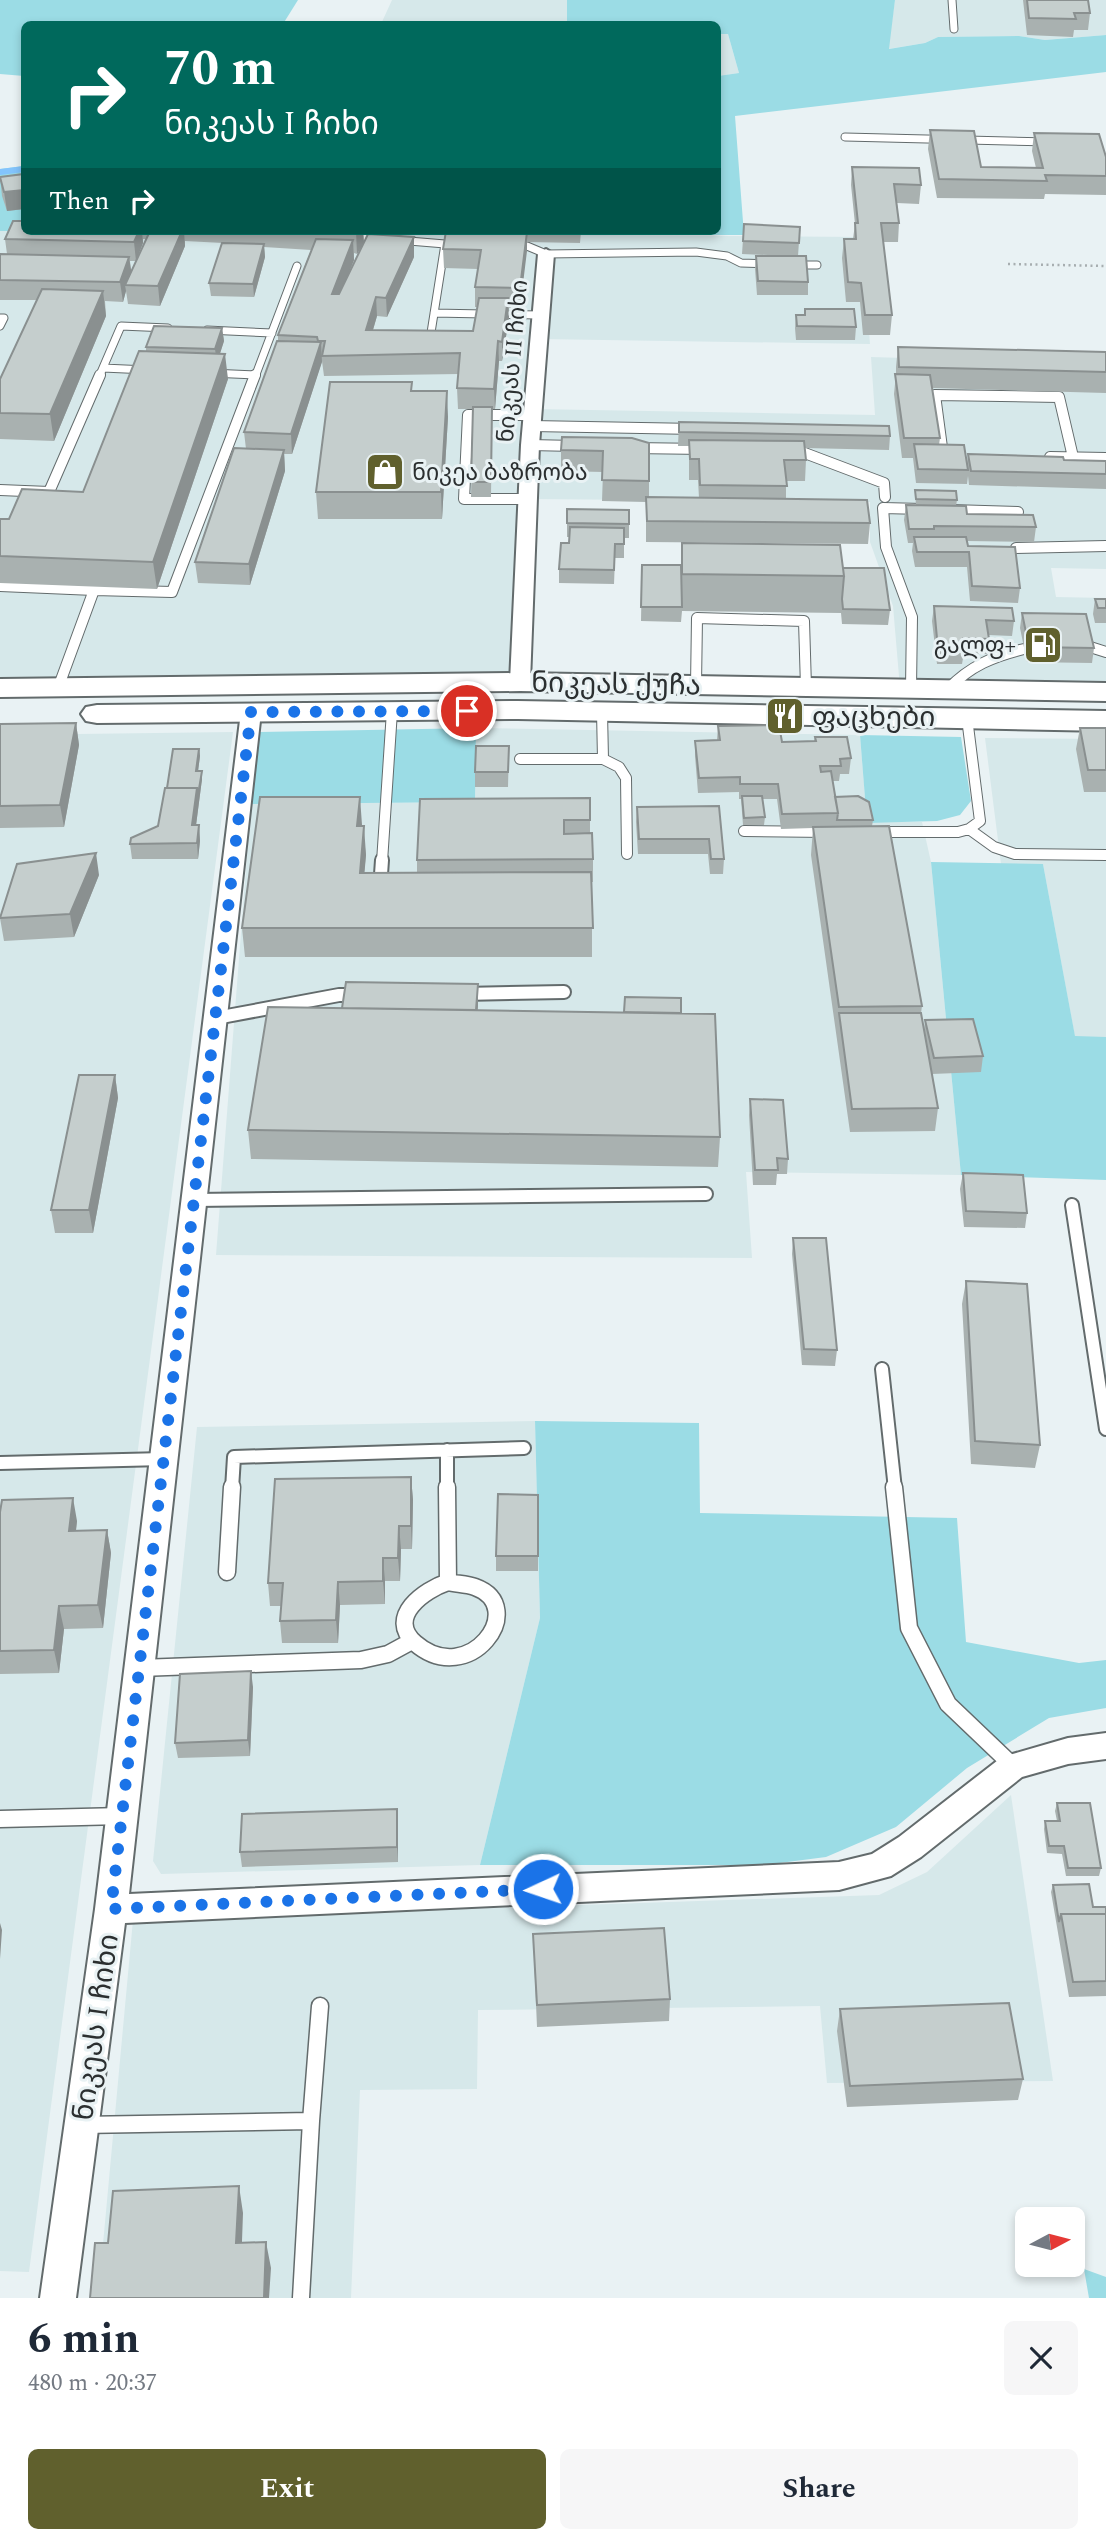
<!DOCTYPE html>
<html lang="en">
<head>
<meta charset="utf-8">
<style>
	:root { --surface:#fff; --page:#f6f6f7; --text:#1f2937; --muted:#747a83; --accent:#60602d }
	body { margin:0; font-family:Spectral,"Noto Sans Georgian",serif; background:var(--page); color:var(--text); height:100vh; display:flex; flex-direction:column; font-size:26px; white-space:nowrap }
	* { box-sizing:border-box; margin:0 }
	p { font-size:23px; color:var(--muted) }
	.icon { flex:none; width:38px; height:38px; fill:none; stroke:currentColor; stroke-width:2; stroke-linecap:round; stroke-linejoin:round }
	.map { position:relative; height:2298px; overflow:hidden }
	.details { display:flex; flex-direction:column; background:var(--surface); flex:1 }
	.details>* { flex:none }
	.top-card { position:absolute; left:21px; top:21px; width:700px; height:214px; border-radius:10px; box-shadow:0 4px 10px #0003; background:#00695c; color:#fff; overflow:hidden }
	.needle { width:46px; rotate:83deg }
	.tools { position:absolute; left:1015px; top:2207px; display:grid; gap:14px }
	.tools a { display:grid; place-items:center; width:70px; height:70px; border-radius:10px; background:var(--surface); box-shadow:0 4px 10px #0003; font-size:35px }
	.pin { position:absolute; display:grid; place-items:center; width:60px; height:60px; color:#fff; margin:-30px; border:4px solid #fff; border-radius:50%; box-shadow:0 2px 7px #0007 }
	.me { position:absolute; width:77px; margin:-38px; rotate:267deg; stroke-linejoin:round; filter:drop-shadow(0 0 5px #0008) }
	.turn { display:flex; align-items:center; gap:24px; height:147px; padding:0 28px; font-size:32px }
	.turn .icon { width:91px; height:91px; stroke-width:2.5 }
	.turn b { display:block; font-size:49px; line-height:60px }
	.then { display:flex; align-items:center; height:66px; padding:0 28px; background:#0003; gap:14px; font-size:26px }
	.round { display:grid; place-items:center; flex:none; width:74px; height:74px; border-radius:10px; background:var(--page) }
	.head { display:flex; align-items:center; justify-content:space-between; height:119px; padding:0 28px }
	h1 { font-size:42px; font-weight:700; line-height:52px }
	.cta { display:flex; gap:14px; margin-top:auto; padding:14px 28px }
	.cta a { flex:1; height:80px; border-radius:10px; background:var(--accent); color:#fff; font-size:28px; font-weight:700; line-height:80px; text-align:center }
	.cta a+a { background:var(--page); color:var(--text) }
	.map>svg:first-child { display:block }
	.built { fill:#d6e8ea }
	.green { fill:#9bdce5 }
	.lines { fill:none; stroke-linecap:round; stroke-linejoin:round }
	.stream { stroke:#83c4fc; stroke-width:6 }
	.service-far3-casing { stroke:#636b6c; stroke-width:9 }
	.service-far2-casing { stroke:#636b6c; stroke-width:12 }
	.service-far1-casing { stroke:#636b6c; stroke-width:16 }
	.service-casing { stroke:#636b6c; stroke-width:19 }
	.minor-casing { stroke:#636b6c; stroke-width:4 }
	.primary-casing { stroke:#636b6c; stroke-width:4 }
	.path { stroke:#a7aeb0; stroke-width:2.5; stroke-dasharray:2 3.5; stroke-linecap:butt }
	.service-far3 { stroke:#fff; stroke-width:7 }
	.service-far2 { stroke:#fff; stroke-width:10 }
	.service-far1 { stroke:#fff; stroke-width:12 }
	.service { stroke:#fff; stroke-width:16 }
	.minor { fill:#fff; fill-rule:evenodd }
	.primary { fill:#fff; fill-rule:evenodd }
	.wall { fill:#a9b1b0; fill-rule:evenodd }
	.shaded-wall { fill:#8a9090 }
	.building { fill:#c5cecd; stroke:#8a9090; stroke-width:2 }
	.route { stroke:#1a73e8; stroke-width:12; stroke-dasharray:0 21.6 }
	.labels { text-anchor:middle; stroke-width:6; stroke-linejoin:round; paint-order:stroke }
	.far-street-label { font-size:23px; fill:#2b2f30; stroke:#e9f2f4 }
	.far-poi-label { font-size:23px; fill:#2b2f30; stroke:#e9f2f4; text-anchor:start }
	.street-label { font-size:28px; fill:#2b2f30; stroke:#e9f2f4 }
	.poi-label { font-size:28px; fill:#2b2f30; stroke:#e9f2f4; text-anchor:start }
</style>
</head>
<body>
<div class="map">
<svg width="1106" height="2298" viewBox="0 0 1106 2298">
	<rect width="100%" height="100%" fill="#e9f2f4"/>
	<path class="built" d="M392,0H567V24H381Z
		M895,0H1106V35L1045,40L1019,36L938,37L925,43L888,49Z
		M718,34H728L739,73L718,76Z
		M0,231H602V235L862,237L870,344L539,339L533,409L875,415L871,357L1106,364V569L1051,568L1056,597L1106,598V692L900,688L893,606L870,542V502L528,499L520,682L0,688Z
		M476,728L860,735L867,822H922L931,862L961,1175L746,1172L752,1258L216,1255L251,804L475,802Z
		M233,732L29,2272L0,2271V735Z
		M985,738L1106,739V1037H1075L1043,864H1001Z
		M535,1421L540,1618L480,1865L161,1874L153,1861L197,1427Z
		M1011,1795L1053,2081L827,2083L820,2006L478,2010L477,2089L360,2090L351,2298H98L133,1920L879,1895L927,1872Z"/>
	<path class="green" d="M0,0H298L283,24H24V76L0,74Z
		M567,0H895L889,49L925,43L938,37L1019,36L1045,40L1106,35V72L735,116L744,235H602V231H718V76L739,73L728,34H718V24H567Z
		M24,166V231H35H0V169Z
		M476,728L475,802L251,804L260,732Z
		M860,735L961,737L971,801L960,815L937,821L867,823Z
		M931,862L1043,864L1075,1036L1106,1037V1180L961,1175Z
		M535,1421L699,1423L700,1513L957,1518L966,1642L1079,1663L1106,1660V1708L1049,1718L967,1768L896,1827L826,1857L764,1865H480L540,1618Z
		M1084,2269L1106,2277V2298H1089Z"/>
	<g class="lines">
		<path class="stream" d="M0,172L24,169"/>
		<defs>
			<path id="service-far3" d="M952,0L954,29
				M845,137L1050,142
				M349,236L445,244L430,339
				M513,246H527L546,254L696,252L727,256L741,263L771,264
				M792,265H817
				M434,313L541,315
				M0,318H4L0,326
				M207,330L272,333
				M103,368L147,370
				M210,373L256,375
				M99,377L121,326L168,328
				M255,377L297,266"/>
			<path id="service-far2" d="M532,426L696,429
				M530,445L575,446
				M632,448L705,449
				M789,451L802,452L884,483L885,497
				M947,455H943L935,395L1059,397L1073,457
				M1050,457L1106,458
				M0,490L49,492L100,375
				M527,499H464L468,415H533
				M951,510L1018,512
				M1016,548L1106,546
				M0,586L94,590L58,688
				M94,590L172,592L255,375
				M1087,646L1106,652
				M696,685L697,618L804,621L806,687
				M911,688L912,617L886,547L883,508L922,509
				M948,689C970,666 994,656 1024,649
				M602,712L603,759L619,767L626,778L627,854
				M520,759H603
				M969,829L994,847L1015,854L1106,855
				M744,831L828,832
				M874,832H958L969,829L980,821L967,718
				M382,862L392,711"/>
			<path id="service-far1" d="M380,889L382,860
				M463,994L564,992
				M216,1018L339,995H361
				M195,1200L706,1194
				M1072,1205L1106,1429
				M882,1369L895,1489
				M447,1450V1489
				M0,1463L164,1459
				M232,1489L234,1457L524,1448"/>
			<path id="service" d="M447,1487L448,1582
				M894,1487L909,1628L948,1704L1013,1766
				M227,1572L232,1487
				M448,1582C457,1584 467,1584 475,1587C530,1607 469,1690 415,1643C386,1617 424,1590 448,1582Z
				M140,1668L361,1660L388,1654L412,1641
				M0,1819L122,1816
				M311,2121L320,2006
				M82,2125L311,2121L301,2298"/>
			<path id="minor" d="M546,249L554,254L539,445L530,682L527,686H513L510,682L521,445L538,254Z
				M251,706L258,708L261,712L129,1894L839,1862L872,1854L899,1837L1002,1757L1068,1738L1106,1733V1759L1068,1764L1022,1777L921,1857L891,1876L839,1890L125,1923L76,2298H40L95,1909L241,712L244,708Z"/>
			<path id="primary" d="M520,673L1106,683V701L520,691L0,697V679Z
				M518,701L1106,711V731L518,719L97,723L86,721L81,714L86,707L97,705Z"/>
		</defs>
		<use href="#service-far3" class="service-far3-casing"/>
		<use href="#service-far2" class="service-far2-casing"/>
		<use href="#service-far1" class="service-far1-casing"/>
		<use href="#service" class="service-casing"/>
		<use href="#minor" class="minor-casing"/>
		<use href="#primary" class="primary-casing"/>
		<path class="path" d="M1008,264L1106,266"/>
		<use href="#service-far3" class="service-far3"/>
		<use href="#service-far2" class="service-far2"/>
		<use href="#service-far1" class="service-far1"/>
		<use href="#service" class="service"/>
		<use href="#minor" class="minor"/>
		<use href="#primary" class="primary"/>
	</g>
	<path class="wall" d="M1023,0H1088L1090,13L1088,30H1074L1073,37L1027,35Z
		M930,130L981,167L1036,168L1032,151L1034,133L1106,157V195L1045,194L1044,199L937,198L928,149Z
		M852,167L921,185L919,204L897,203L899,223L898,242H883L892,315L890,335H863L860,302H846L842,258L844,239H853L855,224L851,185Z
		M24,174V209L7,211L2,196L0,177Z
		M744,224L800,227L798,256L808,282V295H757L755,269L756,256H792L742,254Z
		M24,231H363L364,243L357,254L354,253V260L347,277L414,257L387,317L377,316L373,330L473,331L478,307H475V287L478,269L444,268L443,249L522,231H581L580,243L527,242L520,308H509V318L502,361H499L495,409H492L491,497H471L473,409H458L457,388L459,374L324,376L322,361L292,454H284L285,471L250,585L198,583L195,562L246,449L244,432L278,341V335L311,250L264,247L265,257L254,297L211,296L209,283L223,243L185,241V246L160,306L128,304L126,291L123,302L105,301L106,316L54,441L0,439V379L37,300H0V254H7L5,239ZM143,239H146L136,261L143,243ZM130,261H136L131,272Z
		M805,309L856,327L855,340H796L795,328L796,315H805Z
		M222,328L224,341L220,353L228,379L157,589L0,583V519H9L83,492L146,351V347Z
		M898,347L1106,352V393L932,388L940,438L939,445L967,463L968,454L1064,460L1106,461V489L969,485L968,476L967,484L916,483L913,458H902L894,394L896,374V367Z
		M448,417L442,519H318L316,492Z
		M679,422L890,436L889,450L805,448L806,460L805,481H786V499L870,523L868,544L646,542V502L602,501L603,472L561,471V450L632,438L649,481V497L699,498L698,480H689V446H678Z
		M915,490L957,500L956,506L967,514L1036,527L1034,542L967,541L968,546L1020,588L1018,603L970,601L967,567H915L912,551L913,543H908L904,520L906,505L916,506Z
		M629,510V538H624V558H615L614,584L559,583V569L569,543V537H567V523Z
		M682,543L843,568L890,610L888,625L842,624L841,613L682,611L681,622L641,621L642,565H681Z
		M1095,599H1106V623H1095L1093,614Z
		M934,606L1014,621L1012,636L988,635L987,654L964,653L962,664H937L932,621Z
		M1022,613L1094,648L1092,663L1027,662L1020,628Z
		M76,723L79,745L64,827L0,828V724Z
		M718,726L782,742L814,741L815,737L851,758L849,774H840L839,781H832L835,797L873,820L872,826L922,1006L921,1013L924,1030L925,1020L983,1056L981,1072L932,1074L938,1108L935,1131L850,1132L811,855L813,828L781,829L777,799H762L765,817L764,825H743L741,799H739V792L698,793L695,756V741L717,740Z
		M1080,728H1106V792H1084L1076,749Z
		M509,746L508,787H475V772Z
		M199,749L200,756L198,771L202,779L196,825H199L200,841L198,859H132L130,844L158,826L167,788Z
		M590,798V833L593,859V882H592V957H245L242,928L362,826L366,855L364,873H417V860Z
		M719,806L724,859L723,874H710L708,854H638L636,822L637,807Z
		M99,875L74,937L4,941L0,918Z
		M478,1010L681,1013L720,1137L718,1167L251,1159L248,1130Z
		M115,1075L118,1098L93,1233H55L51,1210Z
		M750,1099L788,1159L787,1174H777L776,1185H753L749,1115Z
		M963,1173L1027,1213L1025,1228L964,1227L960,1189Z
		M793,1238L837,1350L835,1366L802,1365L792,1254Z
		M966,1281L1040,1445L1035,1468L971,1464L962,1304Z
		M411,1477L413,1500L412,1549H401L400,1581H385V1604L340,1605L338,1643H282L280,1621L281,1606H270L268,1583Z
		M538,1495V1571H496V1556Z
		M0,1512L77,1521L76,1531L107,1530L111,1553L103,1628L64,1629L59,1673L0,1674Z
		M253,1687L250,1756L178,1758L175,1743Z
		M1057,1803L1101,1868L1099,1876H1066L1062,1854L1047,1853L1044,1829L1045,1821H1057L1055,1811Z
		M397,1809L398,1862L242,1867L240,1852Z
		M1053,1885L1093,1907H1106V1996L1069,1997L1051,1892Z
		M533,1934L670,1999L669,2021L537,2027Z
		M840,2009L1023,2079L1018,2100L847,2107L837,2031Z"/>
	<path class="shaded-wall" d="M24,190V209L7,211L4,192Z
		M139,231H142L143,243L136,261L134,242Z
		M182,231H184L185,246L160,306L158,286Z
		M356,231H363L364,243L357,254Z
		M527,232V251L520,308V288Z
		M414,237V257L387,317L386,298Z
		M353,240L354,260L333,313L332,294Z
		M264,244L265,257L254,297L253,284Z
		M129,257L132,276L125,285L126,291L123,302L120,282Z
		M103,291L106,316L54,441L50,414Z
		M376,297L377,316L367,350L366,330Z
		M508,298L509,318L502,361V342Z
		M222,328L224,341L217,363L215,349Z
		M498,341L499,361L495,409L494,389Z
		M321,342L322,362L292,454L291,434Z
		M225,354L228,379L157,589L153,562Z
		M447,391L448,417L442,519L441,492Z
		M284,450L285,471L250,585L249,564Z
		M76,723L79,745L64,827L60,805Z
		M199,749L200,756L197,779L196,771Z
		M202,771V779L194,841L192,825L197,788Z
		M360,797L362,825L359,855L357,826Z
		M199,825L200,841L198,859L197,843Z
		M364,826L366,855L362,902L360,873Z
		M96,853L99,875L74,937L70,914Z
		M478,984V1006L476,1040V1017Z
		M115,1075L118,1098L93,1233L89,1210Z
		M411,1477L413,1500L412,1549L411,1526Z
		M73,1498L77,1521L73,1554L69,1531Z
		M399,1526L401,1549L400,1581L398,1558Z
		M107,1530L111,1553L103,1628L98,1605Z
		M383,1558L385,1581V1604L383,1581Z
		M338,1582L340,1605L338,1643L336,1620Z
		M59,1606L64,1629L59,1673L54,1650Z
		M251,1671L253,1687L250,1756L248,1740Z
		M397,1809L398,1824V1862L397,1847Z
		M0,1923L2,1930L0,1959Z
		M239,2186L243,2213L241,2269L236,2243Z
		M266,2242L271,2268L269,2298H264Z"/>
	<path class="building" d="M1027,0H1088L1090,13H1074L1076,19L1029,18Z
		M930,130L974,131L981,167L1043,168L1034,133L1099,134L1106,157V176L1045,175L1047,181L939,179Z
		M852,167L919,168L921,185L894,184L899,223H881L892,315H865L861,283L848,282L844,239H856L855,223H858Z
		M24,174V190L4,192L0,177Z
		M13,221H24V231H139L134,242L5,239Z
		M744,224L800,227L799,243L743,241Z
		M150,231H182L158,286L125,285Z
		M446,231L527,232L520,288L475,287L481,250L443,249Z
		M368,234L414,237L386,298L376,297L366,330L473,331L479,298H508L502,342L498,341L494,389L457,388L460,353L322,356L325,341H318L317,337L278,335L316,239L353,240L332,294H339Z
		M222,243L264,244L253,284L209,283Z
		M0,254L129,257L120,282L0,280Z
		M756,256H806L808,282L758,281Z
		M42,289L103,291L50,414L0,413V379Z
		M805,309H854L856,327L797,326L796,315H805Z
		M154,326L222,328L215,349L146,347Z
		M277,341L321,342L291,434L244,432Z
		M898,347L1106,352V372L899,367Z
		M139,351L225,354L153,562L0,556V519H9L22,489L83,492Z
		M895,374L930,375L940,438H904Z
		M330,382H412L411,391H447L441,492H316Z
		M473,407H492L491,482H471Z
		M679,422L889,426L890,436L679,432Z
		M562,437L632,438L649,443V481L602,480L603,451L561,450Z
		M689,440L804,441L806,460H784L787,486L700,485L699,459H690Z
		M914,444L964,445L968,470L918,469Z
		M234,448L284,450L249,564L195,562Z
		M968,454L1063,457L1064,460L1106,461V474L971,471Z
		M915,490L956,491L957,500L916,499Z
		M646,497L867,500L870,523L647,521Z
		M906,505L966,506L967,514L1033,515L1036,527L934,526V529H909Z
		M567,509L629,510V524L567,523Z
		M570,527L624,528V544H615L614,570L559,569L561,543H569Z
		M914,537H966L968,546L1015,547L1020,588L972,586L969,552H917Z
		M682,543L840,545L844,576L682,574Z
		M642,565H681L682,607H641Z
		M843,568H884L890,610L843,609L842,599L844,576Z
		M1095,599H1106V608H1098Z
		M934,606L1012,608L1014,621L986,620L989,639L963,638L964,650L938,649Z
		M1022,613L1086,614L1094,648L1029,647Z
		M76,723L60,805L0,806V724Z
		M779,725L782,742L816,741L815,737H847L851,758L840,759L841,766H820L821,772L831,771L838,813L782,814L778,784H740V777L699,778L695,741L720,740L718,726Z
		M1080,728H1106V770H1088Z
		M476,746H509L508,772H475Z
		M173,749H199L196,771H202L198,795L197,788H167Z
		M165,788H197L192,825H199L197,843L130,844L131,838L158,826Z
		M742,796H762L765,817L744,818Z
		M858,796L869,802L873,820H837L838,813L835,797Z
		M260,797H360L357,826H364L360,873L591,872L593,928H242Z
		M590,798V820H564V834L592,833L593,859L417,860L420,799Z
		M719,806L724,859H711L709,839H639L637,807Z
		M889,826L922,1006L839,1007L813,827Z
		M96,853L70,914L0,918L17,864Z
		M346,982L478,984L476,1010L342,1008Z
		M625,997L681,998V1013L624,1012Z
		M268,1007L715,1014L720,1137L248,1130Z
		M839,1013H921L938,1108L852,1109Z
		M973,1019L983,1056L934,1058L925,1020Z
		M79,1075H115L89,1210H51Z
		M750,1099L783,1100L788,1159L777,1158L778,1170H755Z
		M963,1173L1023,1175L1027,1213L966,1211Z
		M793,1238H826L837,1350L804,1349Z
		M966,1281L1027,1284L1040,1445L975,1441Z
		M411,1477V1526H399L398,1558H383V1581L338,1582L336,1620L280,1621L283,1583H268L275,1479Z
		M498,1494L538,1495V1556H496Z
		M73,1498L69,1531L107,1530L98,1605L59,1606L54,1650L0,1651V1512L2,1500Z
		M251,1671L248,1740L175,1743L180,1674Z
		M1057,1803H1090L1101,1868H1068L1064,1846H1049L1045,1821H1060Z
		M397,1809V1847L240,1852L242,1814Z
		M1089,1884L1093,1907H1106V1914H1061L1059,1922L1053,1885Z
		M1061,1914H1106V1981L1073,1982Z
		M664,1928L670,1999L537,2005L533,1934Z
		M1009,2003L1023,2079L850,2086L840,2009Z
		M239,2186L236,2243L266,2242L264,2298H90L95,2243H108L113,2191Z"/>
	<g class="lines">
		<path class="route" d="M467,711L251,712L111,1909L543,1889"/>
	</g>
	<defs>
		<symbol id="shop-square" viewBox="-11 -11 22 22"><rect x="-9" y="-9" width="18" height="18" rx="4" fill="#60602d" stroke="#e9f2f4"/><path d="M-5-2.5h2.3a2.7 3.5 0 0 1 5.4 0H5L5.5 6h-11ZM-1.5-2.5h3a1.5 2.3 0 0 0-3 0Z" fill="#fff"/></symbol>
		<symbol id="fuel-square" viewBox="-11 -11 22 22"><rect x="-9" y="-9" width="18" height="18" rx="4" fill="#60602d" stroke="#e9f2f4"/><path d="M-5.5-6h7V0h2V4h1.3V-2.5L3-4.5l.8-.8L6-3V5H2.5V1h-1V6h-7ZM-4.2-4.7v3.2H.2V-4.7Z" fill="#fff"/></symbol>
		<symbol id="restaurant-square" viewBox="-11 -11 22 22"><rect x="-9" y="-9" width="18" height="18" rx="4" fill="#60602d" stroke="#e9f2f4"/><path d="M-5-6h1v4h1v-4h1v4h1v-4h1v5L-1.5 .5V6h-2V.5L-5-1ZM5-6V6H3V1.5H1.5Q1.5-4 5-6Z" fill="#fff"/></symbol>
	</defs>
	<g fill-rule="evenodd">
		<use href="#shop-square" x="363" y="450" width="44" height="44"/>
		<use href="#fuel-square" x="1021" y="623" width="44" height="44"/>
		<use href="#restaurant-square" x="763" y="694" width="44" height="44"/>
	</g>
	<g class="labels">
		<g class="far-street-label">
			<text transform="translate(512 361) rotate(-85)" y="8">ნიკეას II ჩიხი</text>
		</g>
		<g class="far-poi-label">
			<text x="412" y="480">ნიკეა ბაზრობა</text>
			<text x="1016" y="653" text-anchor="end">გალფ+</text>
		</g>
		<g class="street-label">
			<text transform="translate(616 683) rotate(1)" y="10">ნიკეას ქუჩა</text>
			<text transform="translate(95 2027) rotate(-82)" y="10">ნიკეას I ჩიხი</text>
		</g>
		<g class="poi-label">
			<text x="812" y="726">ფაცხები</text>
		</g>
	</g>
</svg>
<div class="tools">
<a><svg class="needle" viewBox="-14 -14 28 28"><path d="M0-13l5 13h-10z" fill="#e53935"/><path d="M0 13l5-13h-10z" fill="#747a83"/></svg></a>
</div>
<div class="pin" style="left:467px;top:711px;background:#d93025"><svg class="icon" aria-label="arrive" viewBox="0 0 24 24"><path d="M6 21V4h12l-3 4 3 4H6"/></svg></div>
<svg class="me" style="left:543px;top:1889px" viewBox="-20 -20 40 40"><circle r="17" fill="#1a73e8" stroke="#fff" stroke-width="3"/><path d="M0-11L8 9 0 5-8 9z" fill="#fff"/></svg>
<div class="top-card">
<div class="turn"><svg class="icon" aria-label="right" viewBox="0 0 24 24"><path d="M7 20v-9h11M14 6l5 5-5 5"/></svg><div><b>70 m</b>ნიკეას I ჩიხი</div></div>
<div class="then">Then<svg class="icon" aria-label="right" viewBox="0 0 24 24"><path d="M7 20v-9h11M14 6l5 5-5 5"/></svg></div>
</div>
</div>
<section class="details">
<div class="head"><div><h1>6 min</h1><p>480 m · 20:37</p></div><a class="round"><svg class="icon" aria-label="close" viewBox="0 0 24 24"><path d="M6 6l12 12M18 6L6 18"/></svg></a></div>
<div class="cta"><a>Exit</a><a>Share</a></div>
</section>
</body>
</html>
